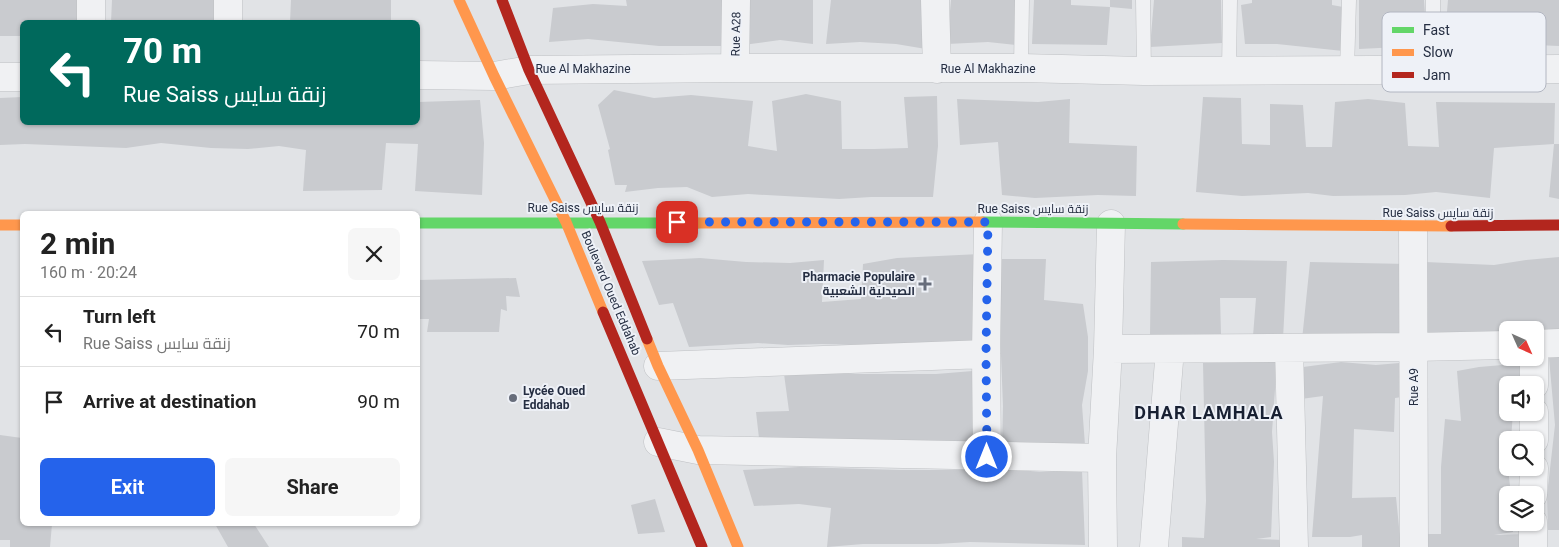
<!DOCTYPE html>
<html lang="en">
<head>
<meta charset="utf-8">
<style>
	:root { --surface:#fff; --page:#f6f6f6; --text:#222; --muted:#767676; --line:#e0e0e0; --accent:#2563eb }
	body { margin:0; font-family:Roboto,Cairo,sans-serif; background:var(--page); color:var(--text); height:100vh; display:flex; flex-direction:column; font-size:19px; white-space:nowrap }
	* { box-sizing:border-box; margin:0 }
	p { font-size:16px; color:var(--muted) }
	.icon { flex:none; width:28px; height:28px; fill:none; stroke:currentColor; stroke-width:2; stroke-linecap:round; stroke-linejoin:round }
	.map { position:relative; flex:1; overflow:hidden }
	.sheet { position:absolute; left:20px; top:211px; width:400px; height:315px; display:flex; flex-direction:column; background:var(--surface); border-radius:8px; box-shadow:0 1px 4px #0004 }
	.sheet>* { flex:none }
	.guide { position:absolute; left:20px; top:20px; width:400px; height:105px; border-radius:8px; box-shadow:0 1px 4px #0004; background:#00695c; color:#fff; overflow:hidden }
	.needle { width:32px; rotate:135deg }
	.tools { position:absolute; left:1499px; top:321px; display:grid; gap:10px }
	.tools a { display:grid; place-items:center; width:45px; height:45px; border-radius:8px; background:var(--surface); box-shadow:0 1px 4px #0004; font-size:25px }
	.pin { position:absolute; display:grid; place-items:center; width:42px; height:42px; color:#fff; margin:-21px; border-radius:10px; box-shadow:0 2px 8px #0006 }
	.me { position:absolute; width:55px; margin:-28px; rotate:0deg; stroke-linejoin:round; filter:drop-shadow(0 0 4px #0008) }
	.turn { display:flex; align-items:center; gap:18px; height:105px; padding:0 20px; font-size:22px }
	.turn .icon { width:65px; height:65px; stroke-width:2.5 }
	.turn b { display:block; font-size:35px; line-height:42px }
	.round { display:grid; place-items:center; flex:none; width:52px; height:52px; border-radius:8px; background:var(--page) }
	.summary { display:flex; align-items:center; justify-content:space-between; height:85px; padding:0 20px }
	h1 { font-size:30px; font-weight:700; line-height:38px }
	.button { display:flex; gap:10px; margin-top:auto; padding:10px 20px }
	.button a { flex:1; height:58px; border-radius:8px; background:var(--accent); color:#fff; font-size:20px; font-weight:700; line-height:58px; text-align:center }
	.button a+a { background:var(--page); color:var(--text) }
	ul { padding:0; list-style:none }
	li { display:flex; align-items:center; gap:15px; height:70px; padding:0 20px; border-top:1px solid var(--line) }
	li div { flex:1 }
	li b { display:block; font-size:19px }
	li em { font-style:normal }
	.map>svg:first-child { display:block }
	.building { fill:#c9cbcf }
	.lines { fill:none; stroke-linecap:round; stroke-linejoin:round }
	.lane-casing { stroke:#bfc1c4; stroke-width:15 }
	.street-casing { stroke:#bfc1c4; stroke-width:29 }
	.lane { stroke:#f0f1f3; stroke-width:14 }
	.street { stroke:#f0f1f3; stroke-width:28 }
	.fast { stroke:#63d668; stroke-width:11 }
	.slow { stroke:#ff974d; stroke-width:11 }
	.jam { stroke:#b3261e; stroke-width:11 }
	.route { stroke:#2563eb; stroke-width:9; stroke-dasharray:0 16.2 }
	.poi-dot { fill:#676d7b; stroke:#eef1f7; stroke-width:2 }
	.labels { text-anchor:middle; stroke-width:4; stroke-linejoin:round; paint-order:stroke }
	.street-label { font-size:12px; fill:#252e42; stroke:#eef1f7 }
	.poi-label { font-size:12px; font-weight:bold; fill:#252e42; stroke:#eef1f7; text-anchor:end }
	.district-label { font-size:18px; font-weight:bold; letter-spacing:1px; fill:#182032; stroke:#eef1f7 }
	.key { fill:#eef1f7; stroke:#b2b6c1; stroke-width:1 }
	.key-label { font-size:14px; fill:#252e42 }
</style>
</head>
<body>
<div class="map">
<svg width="1559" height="547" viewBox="0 0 1559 547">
	<rect width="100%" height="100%" fill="#e1e3e6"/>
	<path class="building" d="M0,0H83V22H22V36H0Z
		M112,0H219L218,22H111Z
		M291,0H391V22H290Z
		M626,0H724V46H659L588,39L549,42L553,8L593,4L627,6Z
		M746,0H813V44L780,40L743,45Z
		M831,0H928L926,49L896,44L860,42L826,44Z
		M951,0H1015L1016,45L988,42L947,44Z
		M1034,0H1071V5L1110,7L1107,45L1032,44Z
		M1110,0H1132V9L1110,7Z
		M1154,0H1221L1222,43L1150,47Z
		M1252,0H1332V5L1343,7V51L1277,44H1245L1241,5L1252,3Z
		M1359,0H1424L1425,14L1419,46L1359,49Z
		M1448,0H1559V46L1484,43L1444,46Z
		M614,90L654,98L691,95L753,101L748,146L777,151L772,101L806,94L841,101L842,149H874L908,148L904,97L937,96L938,146L933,197H871L839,199L748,194L712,197L687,187L658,188L625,192L627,185H615L608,150L610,149L598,105Z
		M22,97V122H418V102L480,100L484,143L482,195L415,191L418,144L386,143L382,190L303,191L306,150L279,146L248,149L211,148L161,143L126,148L25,144L0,145V98Z
		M1203,97L1241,98L1242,144L1270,145V104L1303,105L1306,147H1332L1335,102L1368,99L1405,103L1408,146L1439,147L1436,102L1555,103L1554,144L1494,148L1490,198L1436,192L1405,195L1333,196L1308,193L1242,196L1196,192Z
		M957,99L1038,102L1070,99L1069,143L1137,146L1136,196L1098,195L1035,198L1002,195L998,142L960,145Z
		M1554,144H1559V199L1549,197Z
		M980,254L972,341L938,344L896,346L822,344L788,345L758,343L689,347L673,303L659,305L642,261L700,258L746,262L790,263L824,260L822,302L861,299L863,264L897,258Z
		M1559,257V336L1535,337V330H1508V337L1422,339L1425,262L1494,265L1526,260Z
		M1000,259H1046L1044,300L1083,304L1088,337V371L1082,405L1085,445L1002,447L1003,406L999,306Z
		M1223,260L1287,261L1283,339L1253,336L1256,298H1220L1221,334L1150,335L1151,262Z
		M1310,262L1408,264L1409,335L1302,340Z
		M516,278L520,297L506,296L507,311L501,309L499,332H427L429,319H418V280Z
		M1559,357V530H1548L1547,495L1555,425L1549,358Z
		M1277,361L1272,432L1274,462L1271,537L1256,539L1284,540V547H1182V537L1204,538L1206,501L1203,363Z
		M1341,362L1376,365L1411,362L1409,396L1395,398L1394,432L1354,429L1352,498L1396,497L1401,547H1362V535L1350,537H1312L1323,396L1301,399L1303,367Z
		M1527,363V385H1508V412H1513L1511,440H1508V468L1511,495H1508V522H1512L1513,532L1494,535L1526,534L1527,547H1423L1422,534H1441V467L1445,419L1461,421L1457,371L1479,367Z
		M821,371L855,374H936L973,371L979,442L760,447L756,412L789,411L784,374Z
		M0,435L22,438L20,489H22V524H52L50,547H10V540H0Z
		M799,467L900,470H975L1010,469L1040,472L1082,470L1085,545L970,542L937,544H863L827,547L831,508L799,504L754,506L743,470Z
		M655,499L665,532L638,534L631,505Z
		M215,524H254L269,547H228Z"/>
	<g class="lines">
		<defs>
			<path id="lane" d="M1143,0L1144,71
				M1021,68L1022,0
				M1433,69V0
				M1229,71L1230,0
				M1347,71L1349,0"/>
			<path id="street" d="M91,0V22
				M935,0L937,69
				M228,22V0
				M735,68L736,0
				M418,75L494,76L529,70L735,68H1021L1144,71L1559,69
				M0,77H22
				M1413,227L1414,547
				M1535,344L1559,343
				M1289,348L1294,547
				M1108,349L1414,347L1508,345
				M658,366L986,354
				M1534,385V358
				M1534,440V412
				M658,442L698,450L1102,458
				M987,457L986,354L988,222
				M1533,495L1534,468
				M1103,547L1102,458L1108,349L1111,224
				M1154,547L1170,349
				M1533,547V522"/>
		</defs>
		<use href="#lane" class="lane-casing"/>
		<use href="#street" class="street-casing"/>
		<use href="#lane" class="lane"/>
		<use href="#street" class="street"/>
		<path class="fast" d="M983,222L1183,224
			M418,223H697"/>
		<path class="slow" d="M459,0L494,76L566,222L603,312
			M697,223L983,222
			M1183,224L1451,226
			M0,225H22
			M647,339L658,366L698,450L738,547"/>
		<path class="jam" d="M502,0L529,70L600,222L647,339
			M1451,226L1559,225
			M603,312L702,547"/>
	</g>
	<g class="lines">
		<path class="route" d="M677,222H988L986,354L987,457"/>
	</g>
	<g class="poi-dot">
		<path d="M922.5 276.5h5v5h5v5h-5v5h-5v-5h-5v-5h5z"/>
		<circle cx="513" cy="398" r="5"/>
	</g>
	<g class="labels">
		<g class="street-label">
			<text transform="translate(736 34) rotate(-89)" y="4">Rue A28</text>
			<text x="583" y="73">Rue Al Makhazine</text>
			<text x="988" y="73">Rue Al Makhazine</text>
			<text x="583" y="212">Rue Saiss زنقة سايس</text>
			<text x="1033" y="213">Rue Saiss زنقة سايس</text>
			<text x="1438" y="217">Rue Saiss زنقة سايس</text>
			<text transform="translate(611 293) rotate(67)" y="4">Boulevard Oued Eddahab</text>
			<text transform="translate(1414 387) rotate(-90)" y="4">Rue A9</text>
		</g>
		<g class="poi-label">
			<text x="915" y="281">Pharmacie Populaire<tspan x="915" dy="14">الصيدلية الشعبية</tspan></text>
			<text x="523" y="395" text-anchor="start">Lycée Oued<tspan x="523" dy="14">Eddahab</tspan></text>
		</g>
		<g class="district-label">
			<text x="1209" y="419">DHAR LAMHALA</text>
		</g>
	</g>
	<rect x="1382" y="12" width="164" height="80" rx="8" class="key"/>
	<rect x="1392" y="27" width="22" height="6" fill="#63d668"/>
	<rect x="1392" y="49" width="22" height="7" fill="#ff974d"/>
	<rect x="1392" y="72" width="22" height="6" fill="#b3261e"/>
	<g class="key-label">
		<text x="1423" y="35">Fast</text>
		<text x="1423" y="57">Slow</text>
		<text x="1423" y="80">Jam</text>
	</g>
</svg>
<div class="tools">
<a><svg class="needle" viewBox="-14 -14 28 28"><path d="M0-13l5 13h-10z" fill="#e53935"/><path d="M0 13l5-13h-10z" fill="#767676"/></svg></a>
<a><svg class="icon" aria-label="sound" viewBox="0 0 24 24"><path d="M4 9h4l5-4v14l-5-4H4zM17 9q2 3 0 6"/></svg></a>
<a><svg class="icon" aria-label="search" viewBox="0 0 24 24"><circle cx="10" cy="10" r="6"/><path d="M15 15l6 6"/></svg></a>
<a><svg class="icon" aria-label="layers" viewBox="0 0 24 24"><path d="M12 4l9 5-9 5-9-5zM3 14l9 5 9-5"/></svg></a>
</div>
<div class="pin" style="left:677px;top:222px;background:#d93025"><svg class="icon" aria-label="arrive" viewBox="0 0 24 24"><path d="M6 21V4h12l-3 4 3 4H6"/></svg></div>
<svg class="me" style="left:987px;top:457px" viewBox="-20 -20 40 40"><circle r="17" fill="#2563eb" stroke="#fff" stroke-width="3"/><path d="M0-11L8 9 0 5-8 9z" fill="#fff"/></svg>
<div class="guide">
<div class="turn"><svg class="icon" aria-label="left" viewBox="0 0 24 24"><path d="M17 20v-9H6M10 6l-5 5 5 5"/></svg><div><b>70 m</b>Rue Saiss زنقة سايس</div></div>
</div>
<section class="sheet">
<div class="summary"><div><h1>2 min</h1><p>160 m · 20:24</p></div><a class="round"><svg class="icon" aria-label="close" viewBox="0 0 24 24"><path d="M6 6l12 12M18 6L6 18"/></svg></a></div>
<ul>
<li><svg class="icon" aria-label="left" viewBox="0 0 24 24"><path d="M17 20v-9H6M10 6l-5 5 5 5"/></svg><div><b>Turn left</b><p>Rue Saiss زنقة سايس</p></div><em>70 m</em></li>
<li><svg class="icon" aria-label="arrive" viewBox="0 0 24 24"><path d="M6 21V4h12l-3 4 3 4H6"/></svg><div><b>Arrive at destination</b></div><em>90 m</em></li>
</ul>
<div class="button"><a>Exit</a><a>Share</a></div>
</section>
</div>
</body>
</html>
